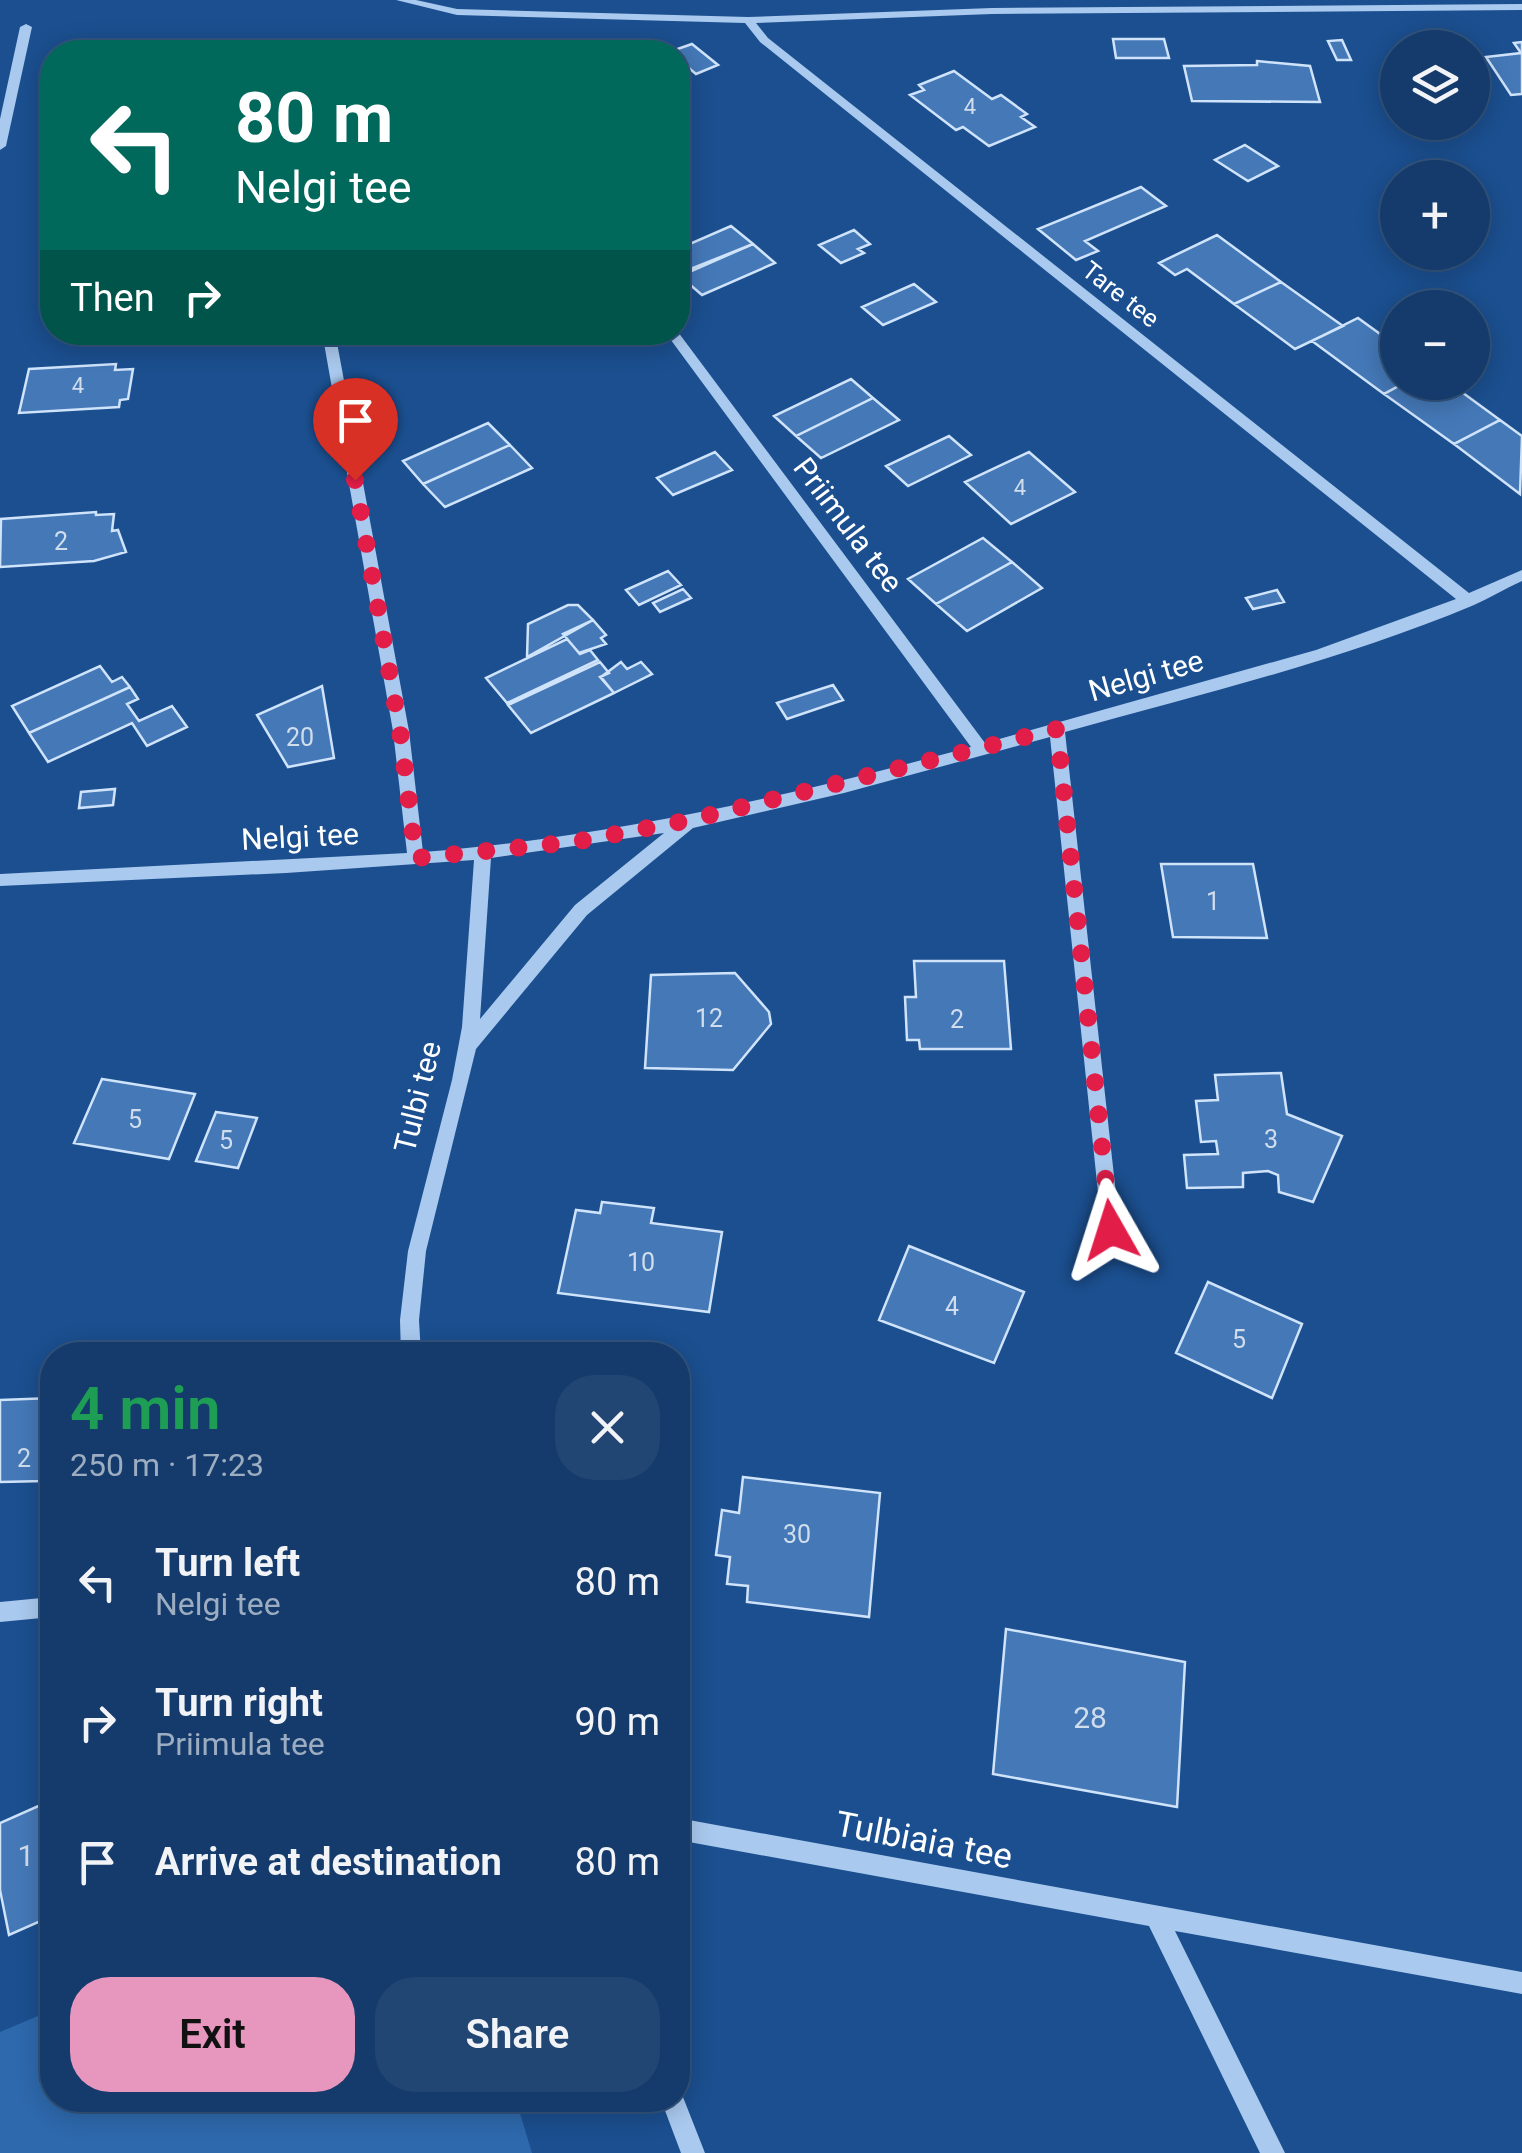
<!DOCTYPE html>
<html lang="en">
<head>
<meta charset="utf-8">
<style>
	:root { --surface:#143b6b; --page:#214673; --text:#f1f3f6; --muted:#9dadc1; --line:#33557e; --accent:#e797bd }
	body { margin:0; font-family:Roboto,sans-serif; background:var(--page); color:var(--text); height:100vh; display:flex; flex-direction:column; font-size:38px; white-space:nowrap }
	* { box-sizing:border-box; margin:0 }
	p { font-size:32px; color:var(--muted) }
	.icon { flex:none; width:55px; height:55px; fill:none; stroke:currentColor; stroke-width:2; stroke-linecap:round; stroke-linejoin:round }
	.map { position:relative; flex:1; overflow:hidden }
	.panel { position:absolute; left:40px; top:1342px; width:650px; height:770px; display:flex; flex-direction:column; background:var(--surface); border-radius:40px; box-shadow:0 5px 25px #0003,0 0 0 2px var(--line) }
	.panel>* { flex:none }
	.banner { position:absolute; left:40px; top:40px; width:650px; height:305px; border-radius:40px; box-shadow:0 5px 25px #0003,0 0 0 2px var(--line); background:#00695c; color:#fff; overflow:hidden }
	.buttons { position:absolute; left:1380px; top:30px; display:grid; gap:20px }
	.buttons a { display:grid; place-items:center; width:110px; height:110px; border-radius:50%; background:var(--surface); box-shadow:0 5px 25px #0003,0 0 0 2px var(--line); font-size:50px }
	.pin { position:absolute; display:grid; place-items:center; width:85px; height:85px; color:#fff; margin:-102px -42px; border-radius:50% 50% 50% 0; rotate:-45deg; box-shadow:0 0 10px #0007 }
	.pin .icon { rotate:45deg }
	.me { position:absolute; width:110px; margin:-55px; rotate:354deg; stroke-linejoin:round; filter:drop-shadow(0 0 8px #0008) }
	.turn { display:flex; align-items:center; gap:35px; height:210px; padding:0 30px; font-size:45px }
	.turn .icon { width:130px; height:130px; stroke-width:2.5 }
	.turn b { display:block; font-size:70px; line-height:85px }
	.then { display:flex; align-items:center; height:95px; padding:0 30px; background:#0003; gap:20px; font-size:38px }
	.round { display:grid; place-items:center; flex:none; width:105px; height:105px; border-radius:40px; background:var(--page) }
	.summary { display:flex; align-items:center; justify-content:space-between; height:170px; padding:0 30px }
	h1 { font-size:60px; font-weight:600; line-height:75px; color:#1e9e55 }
	.primary-button { display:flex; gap:20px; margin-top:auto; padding:20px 30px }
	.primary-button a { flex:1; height:115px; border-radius:40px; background:var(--accent); color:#111; font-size:40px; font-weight:600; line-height:115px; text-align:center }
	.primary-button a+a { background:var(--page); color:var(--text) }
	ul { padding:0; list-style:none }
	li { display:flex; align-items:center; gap:30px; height:140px; padding:0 30px }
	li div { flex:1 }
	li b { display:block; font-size:38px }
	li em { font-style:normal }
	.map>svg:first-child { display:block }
	.green { fill:#2e69ad }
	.building { fill:#4478b7; stroke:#cfe3fa; stroke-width:2.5 }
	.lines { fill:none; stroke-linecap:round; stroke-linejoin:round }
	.minor { fill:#a9c9ee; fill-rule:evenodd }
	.route { stroke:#e11d48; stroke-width:18; stroke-dasharray:0 32.4 }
	.labels { text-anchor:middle; stroke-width:9; stroke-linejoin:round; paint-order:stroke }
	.far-number-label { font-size:22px; fill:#d0dded }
	.far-street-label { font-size:25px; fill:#fff; stroke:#1b4f8f }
	.number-label { font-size:25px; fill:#d0dded }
	.street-label { font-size:30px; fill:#fff; stroke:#1b4f8f }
	.near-number-label { font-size:30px; fill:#d0dded }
	.near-street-label { font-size:35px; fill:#fff; stroke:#1b4f8f }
</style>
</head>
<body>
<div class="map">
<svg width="1522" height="2153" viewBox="0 0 1522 2153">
	<rect width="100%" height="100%" fill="#1b4f8f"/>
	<path class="green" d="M52,2010V2100H516L532,2153H0V2032Z"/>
	<path class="building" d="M1113,39H1164L1169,58H1116Z
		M1342,40L1351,60H1337L1328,41Z
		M1522,42V94L1511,95L1486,57L1521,53L1514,43Z
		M692,44L718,65L696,74L678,59V52H669Z
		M1257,61L1310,66L1320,102L1192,101L1184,66L1257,65Z
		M954,71L992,99L1001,95L1027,114L1021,117L1035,127L989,146L963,127L956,130L910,95L924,90L919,85Z
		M1245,145L1278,166L1248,181L1215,160Z
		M1141,187L1166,206L1085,241L1098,251L1076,260L1038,229Z
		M731,226L753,244L678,274V249Z
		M854,230L870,244L858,249L864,253L841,263L819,245Z
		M1217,235L1281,282L1234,304L1187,269L1175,275L1159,263Z
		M753,244L775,263L702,295L680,276Z
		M1281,282L1343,326L1295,349L1234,304Z
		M914,284L936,302L883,325L862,307Z
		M1358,318L1398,347V382H1406L1384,394L1312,341Z
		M116,364L115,370L133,369L128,399L120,400L119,407L19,413L29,369Z
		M851,379L873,398L796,436L774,416Z
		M1406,382H1448L1500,420L1454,444L1384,394Z
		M873,398L899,420L821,458L796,436Z
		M1500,420L1522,436L1520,494L1454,444Z
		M488,423L510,445L423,484L403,461Z
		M949,436L971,455L908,486L886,466Z
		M510,445L532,468L445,507L423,484Z
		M715,452L732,470L673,495L657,478Z
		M1029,452L1075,492L1011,524L965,482Z
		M96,512V515L114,514L112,531L118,530L126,552L94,561L0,567L1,519Z
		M983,538L1012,562L936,604L908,579Z
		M1012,562L1042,588L967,631L936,604Z
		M668,571L681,585L639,605L626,590Z
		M683,589L691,598L660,612L653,603Z
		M1277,590L1284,602L1253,609L1246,598Z
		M568,605H578L593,620L527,657L528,624Z
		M593,620L606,635L601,638L606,644L579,653L563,634Z
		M567,639L580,654L590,650L598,660L507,703L486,678Z
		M600,662L609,673L600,677L614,693L531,733L508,705Z
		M621,662L627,669L641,662L652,674L614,693L601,677Z
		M100,666L112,682L122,677L130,687L29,733L12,706Z
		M833,685L843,700L787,719L777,703Z
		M322,686L334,758L288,767L257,715Z
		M130,687L138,699L127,704L139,721L172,706L187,727L147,746L132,723L48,762L29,733Z
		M115,789L113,805L79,808L81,792Z
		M1161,864H1253L1267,938L1173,937Z
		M914,961H1004L1011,1049H920L919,1040H907L905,997H916Z
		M735,973L769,1012L771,1024L733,1070L645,1068L651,975Z
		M1281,1073L1287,1114L1342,1136L1313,1202L1279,1192L1278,1175L1268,1171L1243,1173V1187L1187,1188L1184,1155L1218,1154L1216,1141L1201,1142L1196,1101L1218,1100L1215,1075Z
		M102,1079L195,1094L169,1159L74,1143Z
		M216,1112L257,1118L238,1168L196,1161Z
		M602,1202L654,1208L651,1223L722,1232L709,1312L558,1293L576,1210L600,1213Z
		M909,1246L1024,1292L994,1363L879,1320Z
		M1208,1282L1302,1324L1272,1398L1176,1353Z
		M52,1398V1435L44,1481L0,1482V1400Z
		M743,1477L880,1493L869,1617L747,1602L748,1586L727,1584L730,1557L716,1555L722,1510L739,1513Z
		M1006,1629L1185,1662L1177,1807L993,1774Z
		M52,1800V1916L9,1935L0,1890V1823Z"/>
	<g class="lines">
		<path class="minor" d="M396,0H416L457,9L748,17L992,8L1522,4V10L992,14L756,23L768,38L1469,593L1522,570V581C1506,588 1490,598 1474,605C1343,660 1202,694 1065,732L1120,1230L1118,1236L1111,1238L1104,1236L1102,1230L1050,737L844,793L693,828L587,915L476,1049L426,1251L419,1320L421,1355H401L400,1320L408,1251L452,1080L462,1027L474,860L286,873L0,886V874L407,853L393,731L322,332H335L409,731L423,852C610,837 790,796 971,747L665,332H678L985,743L1316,650L1456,599L760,42L745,23L457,15ZM664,833L575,905L480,1019L491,858Z
			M26,24L32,27L6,146L0,150V119L20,27Z
			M52,1597V1617L0,1622V1602Z
			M678,1818L1522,1972V1994L1175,1931L1285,2153H1260L1149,1926L678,1840Z
			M678,2090L681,2092L705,2153H681L661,2100H678Z"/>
	</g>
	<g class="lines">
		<path class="route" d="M355,480L400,731L416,858L574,842L690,820L1057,729L1111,1230"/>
	</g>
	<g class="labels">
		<g class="far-number-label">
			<text x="970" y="114">4</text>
			<text x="78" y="393">4</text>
			<text x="1020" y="495">4</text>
		</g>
		<g class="far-street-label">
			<text transform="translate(1121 294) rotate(38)" y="9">Tare tee</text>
		</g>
		<g class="number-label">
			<text x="61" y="550">2</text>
			<text x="300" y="746">20</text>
			<text x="1213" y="910">1</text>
			<text x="709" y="1027">12</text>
			<text x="957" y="1028">2</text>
			<text x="135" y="1128">5</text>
			<text x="1271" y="1148">3</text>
			<text x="226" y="1149">5</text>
			<text x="641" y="1271">10</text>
			<text x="952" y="1315">4</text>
			<text x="1239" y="1348">5</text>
			<text x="24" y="1467">2</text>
			<text x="797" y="1543">30</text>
		</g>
		<g class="street-label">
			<text transform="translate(848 525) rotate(53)" y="10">Priimula tee</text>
			<text transform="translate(1146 676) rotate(-16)" y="10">Nelgi tee</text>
			<text transform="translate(300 837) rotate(-3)" y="10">Nelgi tee</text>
			<text transform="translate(418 1097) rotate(-76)" y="10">Tulbi tee</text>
		</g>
		<g class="near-number-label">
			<text x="1090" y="1728">28</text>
			<text x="26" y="1866">1</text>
		</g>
		<g class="near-street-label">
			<text transform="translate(924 1840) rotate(11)" y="12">Tulbiaia tee</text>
		</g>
	</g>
</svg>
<div class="buttons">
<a><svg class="icon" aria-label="layers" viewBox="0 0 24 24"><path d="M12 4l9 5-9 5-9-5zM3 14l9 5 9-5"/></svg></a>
<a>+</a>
<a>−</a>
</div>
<div class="pin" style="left:355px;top:480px;background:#d93025"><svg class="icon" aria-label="arrive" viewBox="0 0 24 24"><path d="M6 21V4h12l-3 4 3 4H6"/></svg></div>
<svg class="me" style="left:1111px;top:1230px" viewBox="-20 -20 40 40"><path d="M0-17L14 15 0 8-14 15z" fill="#e11d48" stroke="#fff" stroke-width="4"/></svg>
<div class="banner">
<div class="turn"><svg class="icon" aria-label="left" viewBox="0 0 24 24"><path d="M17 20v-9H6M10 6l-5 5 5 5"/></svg><div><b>80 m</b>Nelgi tee</div></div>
<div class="then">Then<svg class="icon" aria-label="right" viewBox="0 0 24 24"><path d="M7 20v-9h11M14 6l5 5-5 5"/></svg></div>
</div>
<section class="panel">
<div class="summary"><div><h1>4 min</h1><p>250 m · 17:23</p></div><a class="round"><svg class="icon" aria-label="close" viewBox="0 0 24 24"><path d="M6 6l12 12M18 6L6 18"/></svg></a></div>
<ul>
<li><svg class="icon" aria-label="left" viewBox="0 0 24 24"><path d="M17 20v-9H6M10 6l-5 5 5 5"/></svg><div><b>Turn left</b><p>Nelgi tee</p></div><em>80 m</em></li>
<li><svg class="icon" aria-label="right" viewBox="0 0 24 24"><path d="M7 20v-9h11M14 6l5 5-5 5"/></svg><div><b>Turn right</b><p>Priimula tee</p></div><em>90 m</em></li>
<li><svg class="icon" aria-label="arrive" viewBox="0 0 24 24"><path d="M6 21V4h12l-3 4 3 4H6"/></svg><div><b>Arrive at destination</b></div><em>80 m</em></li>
</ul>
<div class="primary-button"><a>Exit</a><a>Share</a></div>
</section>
</div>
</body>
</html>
